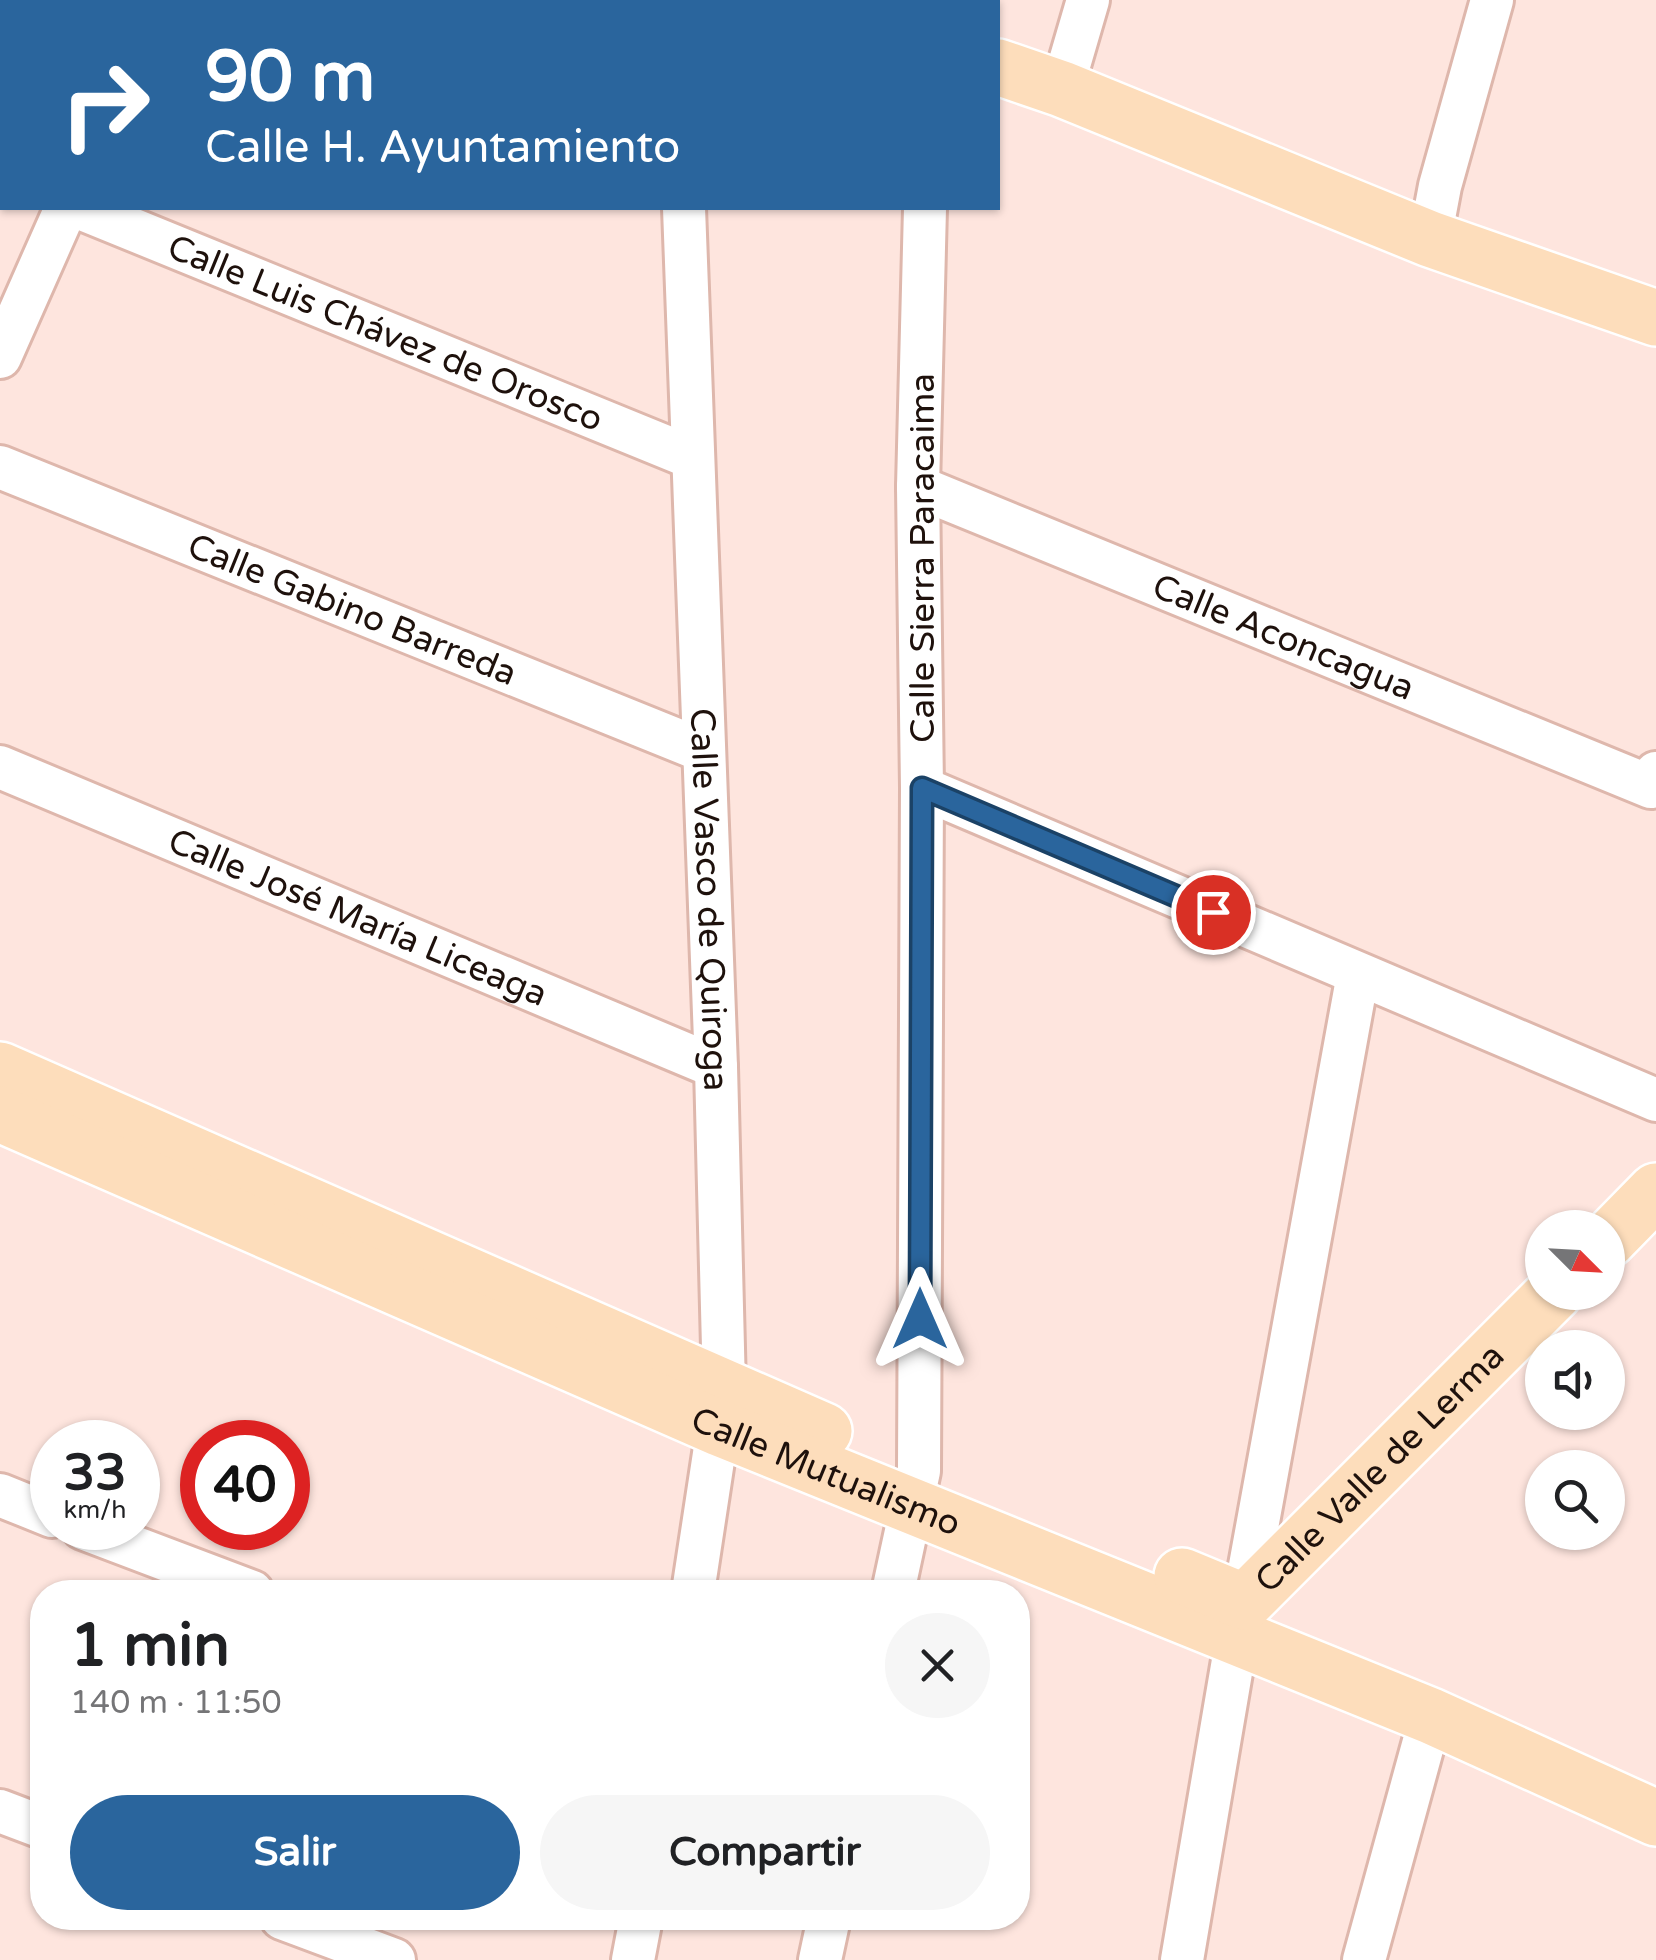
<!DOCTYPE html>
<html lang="es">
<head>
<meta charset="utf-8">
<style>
	:root { --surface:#fff; --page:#f6f6f6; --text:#202124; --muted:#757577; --accent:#2a659d }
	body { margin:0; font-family:"Varela Round",sans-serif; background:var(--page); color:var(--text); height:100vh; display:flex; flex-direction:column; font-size:38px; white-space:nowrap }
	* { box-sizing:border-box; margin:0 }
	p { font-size:32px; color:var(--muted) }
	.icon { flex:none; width:55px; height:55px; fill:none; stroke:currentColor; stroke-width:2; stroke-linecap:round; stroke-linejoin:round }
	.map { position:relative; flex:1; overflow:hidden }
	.side { position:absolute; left:30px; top:1580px; width:1000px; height:350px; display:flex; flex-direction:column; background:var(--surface); border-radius:40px; box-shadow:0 2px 8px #0004 }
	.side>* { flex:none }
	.hud { position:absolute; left:0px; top:0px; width:1000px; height:210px; box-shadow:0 2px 8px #0004; background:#2a659d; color:#fff; overflow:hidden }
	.needle { width:65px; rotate:114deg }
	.buttons { position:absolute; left:1525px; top:1210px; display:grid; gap:20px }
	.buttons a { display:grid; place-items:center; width:100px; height:100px; border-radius:50%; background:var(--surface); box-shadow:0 2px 8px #0004; font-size:50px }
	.speed { position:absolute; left:30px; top:1420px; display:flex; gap:20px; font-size:50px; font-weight:700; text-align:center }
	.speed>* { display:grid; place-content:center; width:130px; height:130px; border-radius:50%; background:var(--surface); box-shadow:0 2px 8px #0004; line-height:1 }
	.speed small { font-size:25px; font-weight:400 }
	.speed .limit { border:15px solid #d22; background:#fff; color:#111 }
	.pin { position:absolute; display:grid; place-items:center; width:85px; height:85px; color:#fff; margin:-42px; border:5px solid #fff; border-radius:50%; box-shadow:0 2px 10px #0007 }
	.me { position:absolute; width:110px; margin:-55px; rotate:0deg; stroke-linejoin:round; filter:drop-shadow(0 0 8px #0008) }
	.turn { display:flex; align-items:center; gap:35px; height:210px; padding:0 40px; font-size:45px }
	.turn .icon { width:130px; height:130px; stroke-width:2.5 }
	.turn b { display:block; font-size:70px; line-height:85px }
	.round { display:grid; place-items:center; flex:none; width:105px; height:105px; border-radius:52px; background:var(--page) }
	.summary { display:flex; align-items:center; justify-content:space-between; height:170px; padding:0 40px }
	h1 { font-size:60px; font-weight:700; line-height:75px }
	.primary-button { display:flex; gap:20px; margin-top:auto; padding:20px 40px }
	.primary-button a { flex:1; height:115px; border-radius:60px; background:var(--accent); color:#fff; font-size:40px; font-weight:700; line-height:115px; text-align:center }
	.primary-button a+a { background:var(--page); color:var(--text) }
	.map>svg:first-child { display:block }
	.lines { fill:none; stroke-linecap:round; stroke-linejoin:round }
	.minor-casing { stroke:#deb7ac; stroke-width:48 }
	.major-casing { stroke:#fff; stroke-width:60 }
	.minor { stroke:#fff; stroke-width:42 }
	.major { stroke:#fdddbb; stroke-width:55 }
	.route-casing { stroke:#1b4266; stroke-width:25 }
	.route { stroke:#2a659d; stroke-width:18 }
	.labels { text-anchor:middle; stroke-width:8; stroke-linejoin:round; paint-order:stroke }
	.street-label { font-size:35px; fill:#1e110c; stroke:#fff }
</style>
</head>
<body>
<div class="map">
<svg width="1656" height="1960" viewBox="0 0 1656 1960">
	<rect width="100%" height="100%" fill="#fee5de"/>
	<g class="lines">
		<defs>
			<g id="minor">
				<path d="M338,0L343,2"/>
				<path d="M676,0V2"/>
				<path d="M926,0V2"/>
				<path d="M158,2L159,0"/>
				<path d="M1062,89L1088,0"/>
				<path d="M0,171L2,172"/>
				<path id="s1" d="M80,208L693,458"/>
				<path id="s2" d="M684,208L716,1067L724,1388L693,1592"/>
				<path d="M1430,239L1440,186L1492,0"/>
				<path d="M0,357L66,208"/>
				<path id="s3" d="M0,467L704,751"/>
				<path id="s4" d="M918,487L1651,787L1656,773"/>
				<path id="s5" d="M0,767L716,1067"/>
				<path d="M922,788L1656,1100"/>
				<path d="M0,1495L52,1516"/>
				<path d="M83,1528L252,1592"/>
				<path d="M893,1592L919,1471L922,788L918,487L925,208"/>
				<path d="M0,1811L42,1827"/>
				<path d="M282,1918L394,1960"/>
				<path d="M633,1960L641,1918"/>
				<path d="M820,1960L829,1918"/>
				<path d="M1182,1960L1237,1637L1358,974"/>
				<path d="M1364,1960L1431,1716"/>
			</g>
			<g id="major">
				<path d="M998,67L1062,89L1430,239L1656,318"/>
				<path d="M0,1070L824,1431"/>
				<path id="s6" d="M0,1114L719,1428L1431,1716L1656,1818"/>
				<path d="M1608,1240L1656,1191"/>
				<path id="s7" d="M1182,1576L1245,1602L1555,1292"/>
			</g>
		</defs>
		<use href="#minor" class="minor-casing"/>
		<use href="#major" class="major-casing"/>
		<use href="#minor" class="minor"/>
		<use href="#major" class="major"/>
	</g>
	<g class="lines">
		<defs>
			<path id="route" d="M920,1319L922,788L1213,912"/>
		</defs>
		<use href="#route" class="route-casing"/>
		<use href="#route" class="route"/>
	</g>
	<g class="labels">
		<g class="street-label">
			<text dy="12" stroke="none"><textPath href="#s1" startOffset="330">Calle Luis Chávez de Orosco</textPath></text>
			<text transform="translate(922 558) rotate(-90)" y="12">Calle Sierra Paracaima</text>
			<text dy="12" stroke="none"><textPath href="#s3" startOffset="380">Calle Gabino Barreda</textPath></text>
			<text dy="12" stroke="none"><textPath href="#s4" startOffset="395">Calle Aconcagua</textPath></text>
			<text dy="12" stroke="none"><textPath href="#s2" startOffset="692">Calle Vasco de Quiroga</textPath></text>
			<text dy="12" stroke="none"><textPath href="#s5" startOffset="388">Calle José María Liceaga</textPath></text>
			<text dy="12" stroke="none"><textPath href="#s7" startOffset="258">Calle Valle de Lerma</textPath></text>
			<text dy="12" stroke="none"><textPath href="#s6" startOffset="900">Calle Mutualismo</textPath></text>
		</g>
	</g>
</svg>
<div class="buttons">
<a><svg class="needle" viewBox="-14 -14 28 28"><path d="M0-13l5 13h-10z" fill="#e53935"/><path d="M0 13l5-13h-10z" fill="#757577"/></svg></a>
<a><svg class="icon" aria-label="sound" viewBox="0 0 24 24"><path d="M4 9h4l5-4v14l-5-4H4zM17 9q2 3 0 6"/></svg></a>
<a><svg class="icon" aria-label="search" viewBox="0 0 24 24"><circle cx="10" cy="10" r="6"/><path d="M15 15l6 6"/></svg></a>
</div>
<div class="speed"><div>33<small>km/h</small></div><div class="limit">40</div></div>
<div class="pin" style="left:1213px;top:912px;background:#d93025"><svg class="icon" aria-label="arrive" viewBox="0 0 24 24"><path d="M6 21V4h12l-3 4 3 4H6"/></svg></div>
<svg class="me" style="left:920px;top:1319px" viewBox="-20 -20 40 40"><path d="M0-17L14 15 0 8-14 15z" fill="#2a659d" stroke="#fff" stroke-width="4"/></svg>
<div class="hud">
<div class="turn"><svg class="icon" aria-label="right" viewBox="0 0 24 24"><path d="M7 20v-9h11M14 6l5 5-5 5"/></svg><div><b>90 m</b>Calle H. Ayuntamiento</div></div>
</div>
<section class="side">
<div class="summary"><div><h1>1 min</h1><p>140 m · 11:50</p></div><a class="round"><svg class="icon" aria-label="close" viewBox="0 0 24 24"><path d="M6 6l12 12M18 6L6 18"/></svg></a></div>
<div class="primary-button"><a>Salir</a><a>Compartir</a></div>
</section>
</div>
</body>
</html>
